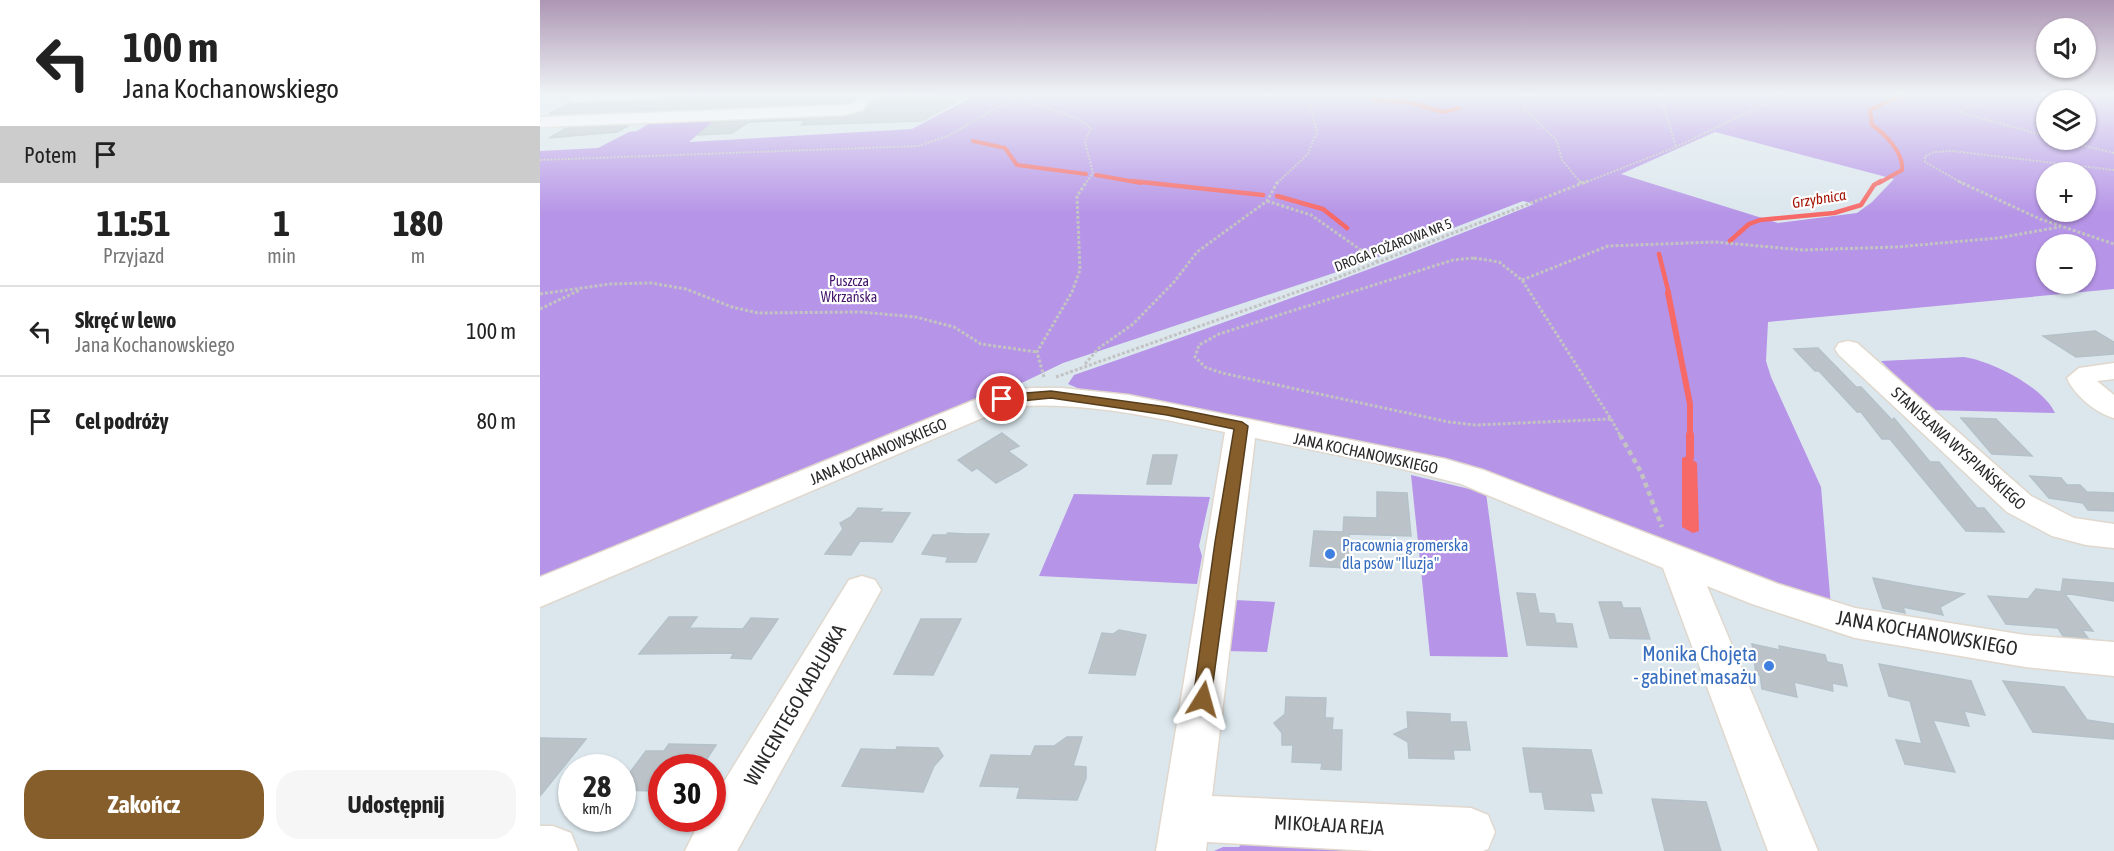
<!DOCTYPE html>
<html lang="pl">
<head>
<meta charset="utf-8">
<style>
	:root { --surface:#fff; --page:#f6f6f6; --text:#222; --muted:#767676; --line:#e0e0e0; --accent:#855e2b }
	body { margin:0; font-family:"Asap Condensed",sans-serif; background:var(--page); color:var(--text); height:100vh; display:flex; flex-direction:column; font-size:22px; white-space:nowrap }
	* { box-sizing:border-box; margin:0 }
	p { font-size:20px; color:var(--muted) }
	.icon { flex:none; width:33px; height:33px; fill:none; stroke:currentColor; stroke-width:2; stroke-linecap:round; stroke-linejoin:round }
	.map { position:relative; flex:1; overflow:hidden }
	.panel { display:flex; flex-direction:column; background:var(--surface); width:540px }
	.panel>* { flex:none }
	.hud { background:#fff; color:var(--text); overflow:hidden }
	.fabs { position:absolute; left:1496px; top:18px; display:grid; gap:12px }
	.fabs a { display:grid; place-items:center; width:60px; height:60px; border-radius:50%; background:var(--surface); box-shadow:0 2px 4px #0004; font-size:30px }
	.speed { position:absolute; left:18px; top:754px; display:flex; gap:12px; font-size:30px; font-weight:700; text-align:center }
	.speed>* { display:grid; place-content:center; width:78px; height:78px; border-radius:50%; background:var(--surface); box-shadow:0 2px 4px #0004; line-height:1 }
	.speed small { font-size:15px; font-weight:400 }
	.speed .limit { border:9px solid #d22; background:#fff; color:#111 }
	.pin { position:absolute; display:grid; place-items:center; width:51px; height:51px; color:#fff; margin:-26px; border:3px solid #fff; border-radius:50%; box-shadow:0 2px 6px #0007 }
	.me { position:absolute; width:66px; margin:-33px; rotate:8deg; stroke-linejoin:round; filter:drop-shadow(0 0 4px #0008) }
	.turn { display:flex; align-items:center; gap:21px; height:126px; padding:0 24px; font-size:27px }
	.turn .icon { width:78px; height:78px; stroke-width:2.5 }
	.turn b { display:block; font-size:42px; line-height:51px }
	.then { display:flex; align-items:center; height:57px; padding:0 24px; background:#0003; gap:12px; font-size:22px }
	.eta { display:flex; justify-content:space-evenly; align-items:center; height:102px; text-align:center }
	.eta b { font-size:36px; font-weight:700; line-height:42px }
	.cta { display:flex; gap:12px; margin-top:auto; padding:12px 24px }
	.cta a { flex:1; height:69px; border-radius:24px; background:var(--accent); color:#fff; font-size:24px; font-weight:700; line-height:69px; text-align:center }
	.cta a+a { background:var(--page); color:var(--text) }
	ul { padding:0; list-style:none }
	li { display:flex; align-items:center; gap:18px; height:90px; padding:0 24px; border-top:2px solid var(--line) }
	li div { flex:1 }
	li b { display:block; font-size:22px }
	li em { font-style:normal }
	main { display:flex; flex:1; min-height:0 }
	.map>svg:first-child { display:block }
	.green { fill:#b694e7; fill-rule:evenodd }
	.water { fill:#f66967 }
	.lines { fill:none; stroke-linecap:round; stroke-linejoin:round }
	.stream-far3 { stroke:#f66967; stroke-width:4 }
	.stream-far2 { stroke:#f66967; stroke-width:4.5 }
	.stream-far1 { stroke:#f66967; stroke-width:6 }
	.stream { stroke:#f66967; stroke-width:8 }
	.building { fill:#bbc3c8; stroke:#b4c1c8; stroke-width:1.5 }
	.minor-casing { stroke:#e0d7cd; stroke-width:3 }
	.path-far2 { stroke:#c3c3c3; stroke-width:2; stroke-dasharray:2 1.5; stroke-linecap:butt }
	.path-far1 { stroke:#c3c3c3; stroke-width:3; stroke-dasharray:3 2; stroke-linecap:butt }
	.path { stroke:#c3c3c3; stroke-width:4.5; stroke-dasharray:5 4; stroke-linecap:butt }
	.minor { fill:#fff; fill-rule:evenodd }
	.route { fill:#855e2b; stroke:#563d1c; stroke-width:1.5 }
	.shop-dot { fill:#3f7fe0; stroke:#fff; stroke-width:2 }
	.labels { text-anchor:middle; stroke-width:4.5; stroke-linejoin:round; paint-order:stroke }
	.far-street-label { font-size:14px; fill:#2a2a2a; stroke:#fff }
	.far-park-label { font-size:14px; fill:#44156b; stroke:#fff }
	.far-water-label { font-size:15px; font-style:italic; fill:#a31405; stroke:#fff }
	.street-label { font-size:16px; fill:#2a2a2a; stroke:#fff }
	.shop-label { font-size:16px; fill:#366cbe; stroke:#fff; text-anchor:start }
	.near-street-label { font-size:20px; fill:#2a2a2a; stroke:#fff }
	.near-shop-label { font-size:20px; fill:#366cbe; stroke:#fff; text-anchor:end }
</style>
</head>
<body>
<main>
<section class="panel">
<div class="hud">
<div class="turn"><svg class="icon" aria-label="left" viewBox="0 0 24 24"><path d="M17 20v-9H6M10 6l-5 5 5 5"/></svg><div><b>100 m</b>Jana Kochanowskiego</div></div>
<div class="then">Potem<svg class="icon" aria-label="arrive" viewBox="0 0 24 24"><path d="M6 21V4h12l-3 4 3 4H6"/></svg></div>
</div>
<div class="eta">
<div><b>11:51</b><p>Przyjazd</p></div>
<div><b>1</b><p>min</p></div>
<div><b>180</b><p>m</p></div>
</div>
<ul>
<li><svg class="icon" aria-label="left" viewBox="0 0 24 24"><path d="M17 20v-9H6M10 6l-5 5 5 5"/></svg><div><b>Skręć w lewo</b><p>Jana Kochanowskiego</p></div><em>100 m</em></li>
<li><svg class="icon" aria-label="arrive" viewBox="0 0 24 24"><path d="M6 21V4h12l-3 4 3 4H6"/></svg><div><b>Cel podróży</b></div><em>80 m</em></li>
</ul>
<div class="cta"><a>Zakończ</a><a>Udostępnij</a></div>
</section>
<div class="map">
<svg width="1574" height="851" viewBox="0 0 1574 851">
	<rect width="100%" height="100%" fill="#dbe7ed"/>
	<path class="green" d="M390,94H1574V289L1228,322L1226,361L1231,377L1281,487L1291,607L951,473L797,437L542,390L528,384L534,375C689,321 842,267 994,204L983,201L815,266L523,363L457,395L0,577V151L58,148L89,132L97,131L116,119L178,117L149,142L372,129L432,97L387,98ZM1506,100H1545V140H1506ZM1175,132L1354,179L1332,202L1317,213L1238,223L1081,174ZM1506,172H1545V212H1506ZM1506,244H1545V284H1506Z
		M1424,357C1452,361 1503,387 1515,413L1389,410L1341,361Z
		M871,475L946,493L968,657L890,656Z
		M534,494L670,497L659,546L662,556L657,584L499,576Z
		M694,600L735,602L727,652L686,651Z
		M708,836L804,839L816,851H674L683,847H699Z"/>
	<path class="water" d="M1147,456L1157,463L1159,531L1153,533L1142,527V458Z"/>
	<g class="lines">
		<path class="stream-far3" d="M837,94L834,100L868,102L903,112L919,108
			M433,141L465,148L477,165L546,174
			M556,175L601,183
			M1339,183L1362,170C1364,153 1345,134 1332,125L1330,110L1363,94"/>
		<path class="stream-far2" d="M592,181L723,195
			M737,196L783,209L807,228
			M1190,241L1209,224L1220,220L1294,213L1321,205L1334,185L1341,181
			M1119,254L1129,294"/>
		<path class="stream-far1" d="M1128,293L1150,404V437"/>
		<path class="stream" d="M1150,435V457"/>
	</g>
	<path class="building" d="M190,94H318L311,102L304,103L9,114L30,103L122,100L129,96Z
		M339,94L426,97L382,121L261,125L266,120L209,122L192,133L157,135L174,122L305,117L324,112Z
		M88,126L77,132L9,138L27,128Z
		M1555,331L1574,342V354L1536,357L1503,336Z
		M1278,348L1316,387H1321L1352,420L1354,418L1390,462H1399L1437,508H1444L1464,532L1426,531L1350,439H1342L1321,412H1317L1279,371H1275L1254,349Z
		M1421,418L1456,419L1492,456L1452,454Z
		M462,433L479,446L468,451L487,465L478,471L456,483L437,468L432,471L418,460Z
		M613,455H637L631,484H607Z
		M1490,476L1521,478L1527,485H1540L1547,492L1574,493V511L1548,510L1543,503L1509,498Z
		M837,492L867,493L871,536L809,534L808,568L770,566L774,531L803,532L804,517L837,518Z
		M318,508L342,509L339,512L370,513L352,542L320,541L311,555L285,554L303,529L300,523L311,517Z
		M408,533L426,534H449L436,562H406L408,557L382,554L393,535H406Z
		M1333,578L1375,586L1424,594L1400,607L1403,615L1363,607L1365,613L1343,608Z
		M1523,579L1574,583V601L1524,593L1553,631L1542,630L1548,638L1523,636L1518,628L1466,624L1448,596L1488,599L1496,589L1521,592Z
		M977,593L995,594L999,613L1014,614L1016,623L1032,624L1037,647L987,645Z
		M1059,602H1081L1083,608H1100L1110,639L1070,638Z
		M129,617H157L149,628L203,629L211,618L238,619L211,659L191,658L194,653L99,654Z
		M381,619H421L393,675L354,674Z
		M579,630L606,635L595,675L549,673L562,633L573,634Z
		M1212,644L1240,650L1239,646L1285,655L1287,662L1302,665L1307,686L1292,683L1293,691L1254,682L1257,697L1222,689L1220,675L1216,674Z
		M1339,664L1431,681L1445,715L1424,711L1429,726L1393,720L1415,772L1365,764L1356,740L1382,744L1370,701L1349,696Z
		M1463,681L1524,687L1547,720L1574,724V739L1493,732Z
		M746,697L786,698L785,718H793L792,730H802L801,770L781,769L782,763L752,762L753,745H742V733L734,723L745,714Z
		M867,712L910,714V722H926L930,750H913L914,759L869,758L868,742L854,734L868,728Z
		M527,737H542L533,766L546,767V778L537,800L477,798L480,787L440,786L451,755L491,756L495,746H514Z
		M0,738L46,739L0,796Z
		M129,744L176,745L161,768H122V788H114L112,791L82,790V783L106,751H124Z
		M357,747L398,748L403,756L394,766L383,792L302,786L321,749L356,750Z
		M983,748L1051,750L1062,793H1050L1054,811L1005,809L1002,792H990Z
		M1112,799L1166,802L1181,851H1125Z"/>
	<g class="lines">
		<defs>
			<path id="minor" d="M29,94H129L122,98L33,102L26,98Z
				M321,94H337L322,110L304,115L0,127V117L304,105L312,104Z
				M1308,341L1317,343L1491,496L1534,518L1574,524V548L1546,545L1512,536L1467,512L1299,355L1295,349L1299,343Z
				M1574,363V379L1557,381L1574,395V418C1556,413 1534,395 1527,378L1539,368Z
				M491,388H522L588,395L905,459L943,470L1238,584L1315,608L1485,635L1574,642V676L1485,667L1315,638L1212,604L1167,586L1278,851H1228L1123,568L921,484L851,466L715,438L672,796L931,808L948,815L955,832L948,849L943,851H834L667,842L666,851H616L685,432C613,417 541,400 468,407L0,607V577L452,393Z
				M322,576L335,580L341,590L197,851H145L161,819H172V801L309,580Z
				M0,826H13L31,833L38,851H0Z"/>
		</defs>
		<use href="#minor" class="minor-casing"/>
		<path class="path-far2" d="M464,94L539,119L551,128L545,142L553,173L546,183
			M989,94L984,108L1017,141L1022,160L1041,183
			M1120,94L1136,147
			M1438,106L1423,108L1419,112L1506,136
			M1521,140L1574,153
			M0,160L378,146L408,136L474,98
			M737,183L768,154L777,131L767,94
			M1044,183L1136,147L1245,94
			M1422,183L1385,162V156L1394,152L1412,151L1574,170"/>
		<path class="path-far1" d="M1039,181L1041,183
			M1418,181L1500,219L1574,244
			M727,201L771,215L838,262
			M934,258L959,262L982,280L1071,419L935,425L909,422L682,373L665,367L655,357L659,345L679,334L913,260Z
			M982,280L1068,246L1175,242L1263,250L1356,247L1458,238L1520,227
			M0,294L70,284L111,283L146,289L192,307L218,313L320,312L376,317L414,327L441,344L497,352
			M0,309L40,290
			M545,364L559,348L593,324L634,282L657,252L727,201L738,181
			M504,377L497,352L532,292L540,270L537,196L547,181
			M516,377L799,277L1048,181
			M1071,419L1081,437"/>
		<path class="path" d="M1080,435L1101,472L1122,527"/>
		<use href="#minor" class="minor"/>
	</g>
	<linearGradient id="sky" x2="0" y2="1"><stop stop-color="#ad96b4"/><stop offset="0.44" stop-color="#eff4f7"/><stop offset="1" stop-color="#eff4f7" stop-opacity="0"/></linearGradient>
	<rect width="1574" height="214" fill="url(#sky)"/>
	<path class="route" d="M511,391L627,407L702,422L708,426L670,705L663,707L656,705L653,699L675,542L694,429L627,415L511,398L462,403L456,399L462,395Z"/>
	<g class="shop-dot">
		<circle cx="790" cy="554" r="6"/>
		<circle cx="1229" cy="666" r="6"/>
	</g>
	<g class="labels">
		<g class="far-street-label">
			<text transform="translate(853 245) rotate(-21)" y="5">DROGA POŻAROWA NR 5</text>
		</g>
		<g class="far-park-label">
			<text x="309" y="286">Puszcza<tspan x="309" dy="16">Wkrzańska</tspan></text>
		</g>
		<g class="far-water-label">
			<text transform="translate(1279 199) rotate(-9)" y="5">Grzybnica</text>
		</g>
		<g class="street-label">
			<text transform="translate(1419 448) rotate(42)" y="6">STANISŁAWA WYSPIAŃSKIEGO</text>
			<text transform="translate(338 451) rotate(-23)" y="6">JANA KOCHANOWSKIEGO</text>
			<text transform="translate(826 453) rotate(12)" y="6">JANA KOCHANOWSKIEGO</text>
		</g>
		<g class="shop-label">
			<text x="802" y="551">Pracownia gromerska<tspan x="802" dy="18">dla psów "Iluzja"</tspan></text>
		</g>
		<g class="near-street-label">
			<text transform="translate(1387 633) rotate(10)" y="7">JANA KOCHANOWSKIEGO</text>
			<text transform="translate(255 705) rotate(-60)" y="7">WINCENTEGO KADŁUBKA</text>
			<text transform="translate(789 825) rotate(3)" y="7">MIKOŁAJA REJA</text>
		</g>
		<g class="near-shop-label">
			<text x="1217" y="661">Monika Chojęta<tspan x="1217" dy="23">- gabinet masażu</tspan></text>
		</g>
	</g>
</svg>
<div class="fabs">
<a><svg class="icon" aria-label="sound" viewBox="0 0 24 24"><path d="M4 9h4l5-4v14l-5-4H4zM17 9q2 3 0 6"/></svg></a>
<a><svg class="icon" aria-label="layers" viewBox="0 0 24 24"><path d="M12 4l9 5-9 5-9-5zM3 14l9 5 9-5"/></svg></a>
<a>+</a>
<a>−</a>
</div>
<div class="speed"><div>28<small>km/h</small></div><div class="limit">30</div></div>
<div class="pin" style="left:462px;top:399px;background:#d93025"><svg class="icon" aria-label="arrive" viewBox="0 0 24 24"><path d="M6 21V4h12l-3 4 3 4H6"/></svg></div>
<svg class="me" style="left:663px;top:699px" viewBox="-20 -20 40 40"><path d="M0-17L14 15 0 8-14 15z" fill="#855e2b" stroke="#fff" stroke-width="4"/></svg>
</div>
</main>
</body>
</html>
